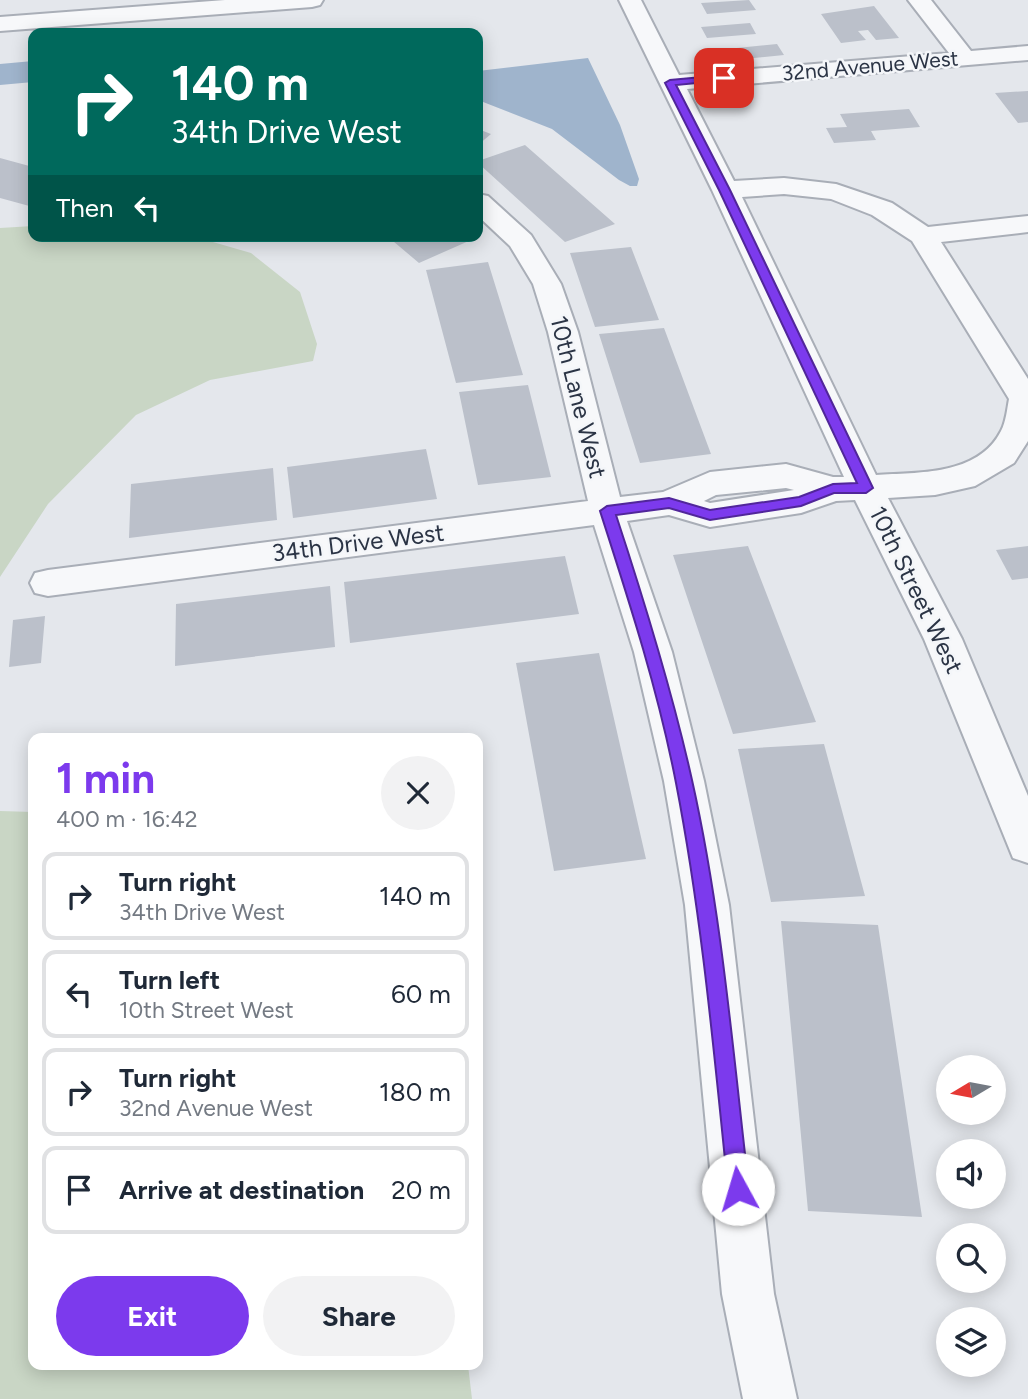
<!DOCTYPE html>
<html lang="en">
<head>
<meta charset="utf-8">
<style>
	:root { --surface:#fff; --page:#f2f2f3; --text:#1f2937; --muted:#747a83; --line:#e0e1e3; --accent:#7c3aed }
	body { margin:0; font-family:Figtree,sans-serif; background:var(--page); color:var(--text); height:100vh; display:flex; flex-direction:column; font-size:26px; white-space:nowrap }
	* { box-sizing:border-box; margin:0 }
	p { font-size:23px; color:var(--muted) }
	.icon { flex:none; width:38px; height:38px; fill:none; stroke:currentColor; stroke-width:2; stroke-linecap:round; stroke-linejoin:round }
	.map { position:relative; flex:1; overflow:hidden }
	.sheet { position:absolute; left:28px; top:733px; width:455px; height:637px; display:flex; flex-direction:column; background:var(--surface); border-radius:14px; box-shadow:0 4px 18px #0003 }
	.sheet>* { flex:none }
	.top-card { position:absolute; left:28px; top:28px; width:455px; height:214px; border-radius:14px; box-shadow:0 4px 18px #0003; background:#00695c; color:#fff; overflow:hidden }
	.needle { width:46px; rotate:260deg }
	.buttons { position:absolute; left:936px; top:1055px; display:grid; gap:14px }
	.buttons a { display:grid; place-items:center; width:70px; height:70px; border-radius:50%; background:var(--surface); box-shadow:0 4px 18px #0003; font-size:35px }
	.pin { position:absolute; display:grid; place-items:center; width:60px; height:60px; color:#fff; margin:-30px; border-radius:14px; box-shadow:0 4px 10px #0006 }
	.me { position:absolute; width:77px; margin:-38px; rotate:354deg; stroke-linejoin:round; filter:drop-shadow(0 0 5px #0008) }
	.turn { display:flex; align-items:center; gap:24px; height:147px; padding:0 28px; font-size:32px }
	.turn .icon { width:91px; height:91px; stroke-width:2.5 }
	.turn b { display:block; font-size:49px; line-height:60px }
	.then { display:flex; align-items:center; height:66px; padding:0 28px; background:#0003; gap:14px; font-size:26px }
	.round { display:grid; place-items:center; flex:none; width:74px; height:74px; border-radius:37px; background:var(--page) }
	.headline { display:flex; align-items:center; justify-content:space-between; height:119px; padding:0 28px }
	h1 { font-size:42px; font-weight:700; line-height:52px; color:var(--accent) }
	.cta { display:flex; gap:14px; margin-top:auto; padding:14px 28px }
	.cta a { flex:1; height:80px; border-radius:42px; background:var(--accent); color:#fff; font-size:28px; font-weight:700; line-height:80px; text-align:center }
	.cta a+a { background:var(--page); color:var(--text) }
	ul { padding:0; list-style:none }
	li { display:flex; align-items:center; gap:21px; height:88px; margin:0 14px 10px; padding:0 14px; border:4px solid var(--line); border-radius:14px }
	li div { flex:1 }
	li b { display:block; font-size:26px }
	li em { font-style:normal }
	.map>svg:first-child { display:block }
	.green { fill:#c9d6c5 }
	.water { fill:#9fb4cc }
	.building { fill:#bbc0ca }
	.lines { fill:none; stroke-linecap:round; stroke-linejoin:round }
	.minor-casing { stroke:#a9aeb7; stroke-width:4 }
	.minor { fill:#f7f8fa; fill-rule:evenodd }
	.route { fill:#7c3aed; stroke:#51269a; stroke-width:2 }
	.labels { text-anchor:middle; stroke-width:5; stroke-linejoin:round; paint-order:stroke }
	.far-street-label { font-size:21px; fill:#2b3445; stroke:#f4f6f9 }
	.street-label { font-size:24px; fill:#2b3445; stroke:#f4f6f9 }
</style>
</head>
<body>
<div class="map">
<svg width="1028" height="1399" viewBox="0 0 1028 1399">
	<rect width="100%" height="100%" fill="#e4e7ec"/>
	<path class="green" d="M33,226V236H192L251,253L300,292L317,344L313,361L210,380L136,415L48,504L0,577V228Z
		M0,811L33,812V1365H468L472,1399H0Z"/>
	<path class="water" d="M588,58L620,125L639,179L637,186H630L619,180L552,129L478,100V71Z
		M33,61V82L0,85V64Z"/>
	<path class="building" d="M749,0L756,10L707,14L701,3Z
		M874,6L899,38L876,40L868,30L858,31L866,40L841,43L821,14Z
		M750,23L756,34L707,38L701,27Z
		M777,44L784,55L734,60L727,49Z
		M1028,91V122L1018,123L995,93Z
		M909,109L920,127L871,131L876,140L834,143L826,128L847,127L840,114Z
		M478,129L491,134L478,145Z
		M525,145L615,224L565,242L478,163V161Z
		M0,158L33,167V207L0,198Z
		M387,236H465L471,240L419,263Z
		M631,247L659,320L595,327L570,253Z
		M488,262L523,375L456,383L426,270Z
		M664,328L711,454L640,463L599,334Z
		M528,385L551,477L478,485L459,392Z
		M426,449L437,499L293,518L287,467Z
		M273,468L277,520L129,538L131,484Z
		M748,546L816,722L733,734L673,555Z
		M1028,546V578L1012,580L996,550Z
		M565,556L579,614L350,643L344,582Z
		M330,586L335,647L175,666L176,604Z
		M45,616L41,663L9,667L13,620Z
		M599,653L646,859L554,871L516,663Z
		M824,744L865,896L771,902L738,749Z
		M781,921L878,925L922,1217L808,1211Z"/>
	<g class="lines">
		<defs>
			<path id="minor" d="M225,0H323L320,5L312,7L0,31V17Z
				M619,0H641L679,75L949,53L908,0H931L971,51L1028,46V60L687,89L734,181L784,178L836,184L892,203L928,227L1028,216V232L941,242L1028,379V441L1014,463L975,486L935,495L888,498L962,639L1028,796V863L1013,858L924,639L855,500L836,501L801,513L710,527L669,515L627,521L672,652L704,781L729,905L774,1294L797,1399H743L722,1294L685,905L664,781L634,652L594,525L48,596L35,593L30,583L35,573L48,570L588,501L548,332L533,284L510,246L478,216V194L488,196L531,235L561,284L578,332L620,497L663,492L710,472L786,464L833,477H844L712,190ZM784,194L831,199L872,215L912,241L1009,399C1007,409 1006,422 1001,431C978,476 918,472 876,475L742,197ZM786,488L794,490L710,503L704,501L716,495Z"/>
		</defs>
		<use href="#minor" class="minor-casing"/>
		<use href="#minor" class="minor"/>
	</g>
	<path class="route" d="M724,75L729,78L727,80L676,85L730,190L873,488L866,493H834L801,506L710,520L669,508L616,515C645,603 672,690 692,780C722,914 733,1053 749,1189L746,1197L738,1200L731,1197L728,1189C714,1053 702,917 676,783C658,690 629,601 600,511L607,506L669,498L710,510L799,497L833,484L857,483L719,190L665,83L670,80Z"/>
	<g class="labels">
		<g class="far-street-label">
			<text transform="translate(870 66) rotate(-5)" y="7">32nd Avenue West</text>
		</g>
		<g class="street-label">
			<text transform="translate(578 397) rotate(76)" y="8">10th Lane West</text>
			<text transform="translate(358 543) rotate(-7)" y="8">34th Drive West</text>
			<text transform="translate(916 590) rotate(64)" y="8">10th Street West</text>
		</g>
	</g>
</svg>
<div class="buttons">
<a><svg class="needle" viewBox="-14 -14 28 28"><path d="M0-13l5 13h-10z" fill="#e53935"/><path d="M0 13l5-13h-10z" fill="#747a83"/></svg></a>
<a><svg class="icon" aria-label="sound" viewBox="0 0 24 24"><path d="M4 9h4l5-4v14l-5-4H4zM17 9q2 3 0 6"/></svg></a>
<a><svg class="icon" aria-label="search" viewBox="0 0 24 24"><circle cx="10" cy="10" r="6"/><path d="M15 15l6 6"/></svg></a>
<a><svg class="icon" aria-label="layers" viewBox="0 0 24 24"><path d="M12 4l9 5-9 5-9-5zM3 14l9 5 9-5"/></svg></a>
</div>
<div class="pin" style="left:724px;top:78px;background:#d93025"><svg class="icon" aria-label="arrive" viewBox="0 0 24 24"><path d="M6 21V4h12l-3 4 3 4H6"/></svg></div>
<svg class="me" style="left:738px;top:1189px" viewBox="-20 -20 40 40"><circle r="19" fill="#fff"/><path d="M0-13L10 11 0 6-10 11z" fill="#7c3aed"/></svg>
<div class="top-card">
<div class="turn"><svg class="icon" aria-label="right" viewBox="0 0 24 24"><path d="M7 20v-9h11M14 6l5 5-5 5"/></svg><div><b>140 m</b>34th Drive West</div></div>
<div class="then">Then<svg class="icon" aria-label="left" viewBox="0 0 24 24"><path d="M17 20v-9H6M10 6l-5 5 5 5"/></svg></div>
</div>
<section class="sheet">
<div class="headline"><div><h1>1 min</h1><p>400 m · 16:42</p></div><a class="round"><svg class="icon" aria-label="close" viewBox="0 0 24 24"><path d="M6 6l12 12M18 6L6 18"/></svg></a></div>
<ul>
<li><svg class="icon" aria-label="right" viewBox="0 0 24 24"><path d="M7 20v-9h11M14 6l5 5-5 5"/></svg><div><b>Turn right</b><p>34th Drive West</p></div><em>140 m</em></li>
<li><svg class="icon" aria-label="left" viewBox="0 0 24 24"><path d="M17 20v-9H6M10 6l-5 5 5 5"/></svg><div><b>Turn left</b><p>10th Street West</p></div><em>60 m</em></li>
<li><svg class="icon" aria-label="right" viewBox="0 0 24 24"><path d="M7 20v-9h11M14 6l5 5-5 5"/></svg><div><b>Turn right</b><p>32nd Avenue West</p></div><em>180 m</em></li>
<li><svg class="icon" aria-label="arrive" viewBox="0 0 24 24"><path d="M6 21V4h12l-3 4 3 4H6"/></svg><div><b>Arrive at destination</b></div><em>20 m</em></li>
</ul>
<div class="cta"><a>Exit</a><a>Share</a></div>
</section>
</div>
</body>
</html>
